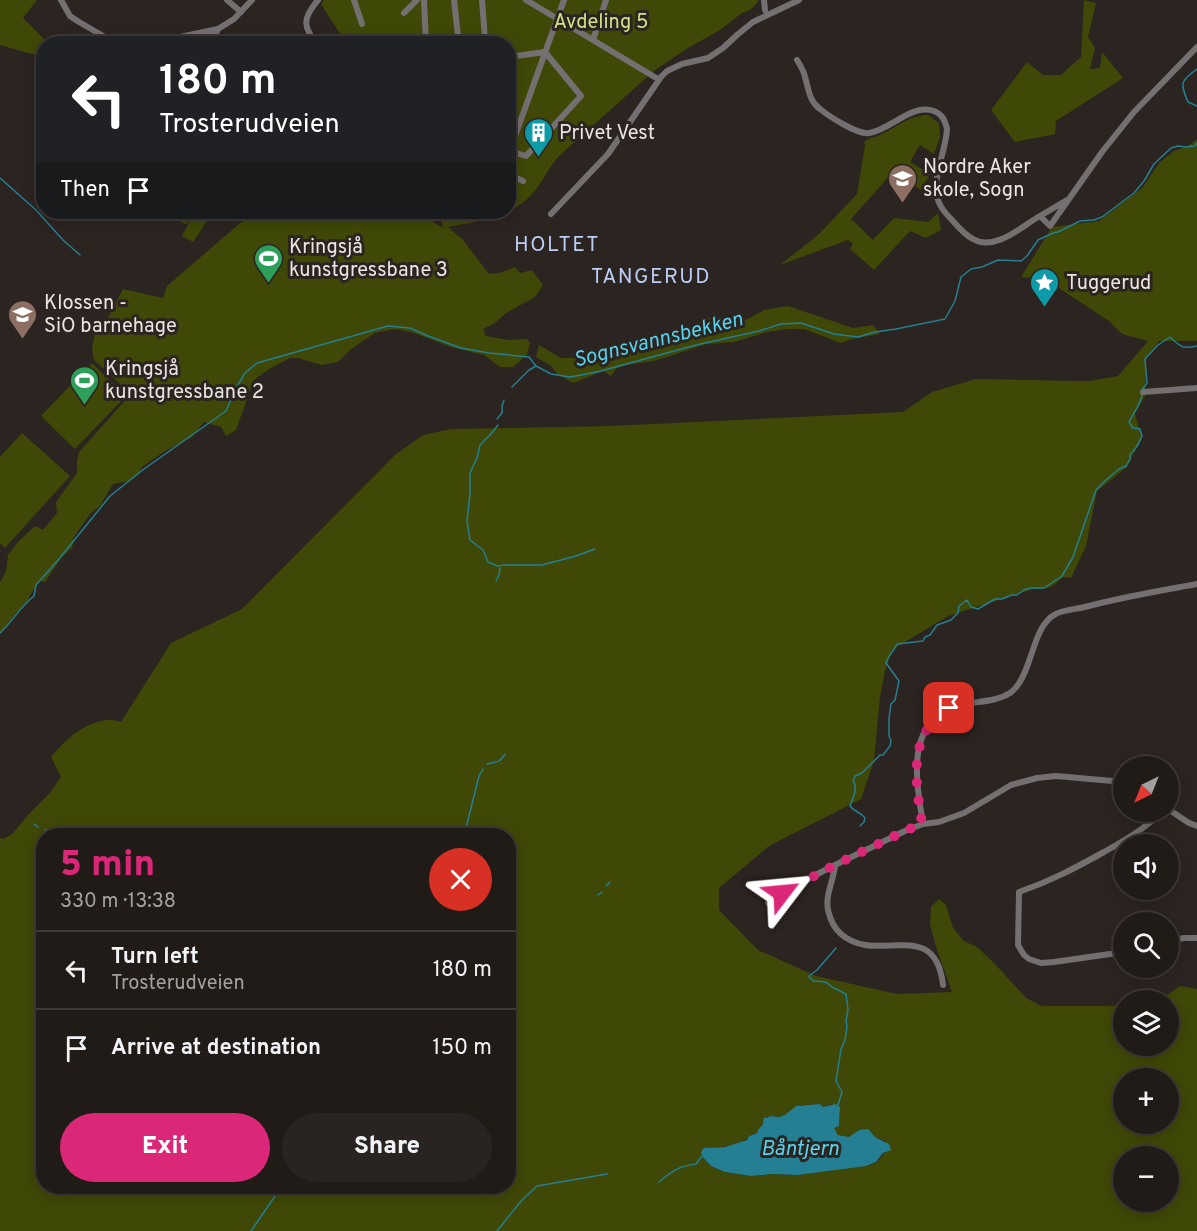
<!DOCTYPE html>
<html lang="en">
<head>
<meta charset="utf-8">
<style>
	:root { --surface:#211b18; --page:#292421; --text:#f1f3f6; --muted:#a2a1a2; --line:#3e3937; --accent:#db2777 }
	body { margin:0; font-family:Overpass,sans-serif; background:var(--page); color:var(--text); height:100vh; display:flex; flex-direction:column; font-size:22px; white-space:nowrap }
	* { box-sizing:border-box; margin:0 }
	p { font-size:20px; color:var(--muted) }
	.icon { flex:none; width:33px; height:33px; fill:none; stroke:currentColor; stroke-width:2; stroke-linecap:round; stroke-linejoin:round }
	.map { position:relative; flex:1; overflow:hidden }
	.details { position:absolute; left:36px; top:828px; width:480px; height:366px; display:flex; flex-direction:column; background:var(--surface); border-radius:24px; box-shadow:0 3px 15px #0003,0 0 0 2px var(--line) }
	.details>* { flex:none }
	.hud { position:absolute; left:36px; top:36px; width:480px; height:183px; border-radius:24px; box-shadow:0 3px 15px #0003,0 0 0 2px var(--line); background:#202124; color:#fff; overflow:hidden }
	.needle { width:39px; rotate:223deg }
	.controls { position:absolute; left:1113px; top:756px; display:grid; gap:12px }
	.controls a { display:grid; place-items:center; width:66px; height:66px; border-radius:50%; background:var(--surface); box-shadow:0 3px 15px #0003,0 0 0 2px var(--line); font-size:30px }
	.pin { position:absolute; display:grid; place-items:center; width:51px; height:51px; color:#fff; margin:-26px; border-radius:12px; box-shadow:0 3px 9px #0006 }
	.me { position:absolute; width:66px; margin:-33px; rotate:61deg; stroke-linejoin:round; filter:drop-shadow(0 0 4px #0008) }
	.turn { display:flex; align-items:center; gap:21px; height:126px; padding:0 24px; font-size:27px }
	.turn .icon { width:78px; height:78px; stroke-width:2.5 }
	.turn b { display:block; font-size:42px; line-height:51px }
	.then { display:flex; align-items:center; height:57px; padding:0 24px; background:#0003; gap:12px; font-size:22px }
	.round { display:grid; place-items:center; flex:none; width:63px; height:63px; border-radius:32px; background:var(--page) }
	.headline { display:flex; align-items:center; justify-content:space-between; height:102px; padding:0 24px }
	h1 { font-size:36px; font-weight:800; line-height:45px; color:var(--accent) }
	.primary-button { display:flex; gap:12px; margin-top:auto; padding:12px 24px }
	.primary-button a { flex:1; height:69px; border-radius:36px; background:var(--accent); color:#fff; font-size:24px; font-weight:800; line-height:69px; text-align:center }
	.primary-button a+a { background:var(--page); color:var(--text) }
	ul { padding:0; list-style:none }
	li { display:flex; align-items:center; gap:18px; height:78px; padding:0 24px; border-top:2px solid var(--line) }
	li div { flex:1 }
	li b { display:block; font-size:22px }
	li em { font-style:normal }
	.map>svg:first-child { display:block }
	.green { fill:#3f4807; fill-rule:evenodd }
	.water { fill:#247f92 }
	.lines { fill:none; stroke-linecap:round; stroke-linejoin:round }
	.stream { stroke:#247f92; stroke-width:1.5 }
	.street { stroke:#746f70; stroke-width:6 }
	.route { stroke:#db2777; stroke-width:10; stroke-dasharray:0 18 }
	.labels { text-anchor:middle; stroke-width:6; stroke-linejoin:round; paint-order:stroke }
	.park-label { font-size:20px; fill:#d0e187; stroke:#2c2420 }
	.poi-label { font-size:20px; fill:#ebe5e2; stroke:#2c2420; text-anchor:start }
	.neighbourhood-label { font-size:21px; letter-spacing:1.5px; fill:#bacef6; stroke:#2c2420 }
	.water-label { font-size:21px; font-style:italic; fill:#55d3ee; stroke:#2c2420 }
</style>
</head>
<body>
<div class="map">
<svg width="1197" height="1231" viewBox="0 0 1197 1231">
	<rect width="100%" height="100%" fill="#2c2420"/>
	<path class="green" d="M0,0H37L23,18L48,43L44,44L43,57L0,45Z
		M324,0H758V2L750,10L742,13L720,30L688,48L655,70L559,156C548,168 542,184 531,195C510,218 478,221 448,227L463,240L489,274L499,273L515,267L520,273L532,270L543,285L535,297L506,313L495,323L483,329L486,336L509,340L527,339L530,343L527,355L513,367H500L484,355L451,347L411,332L395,329L375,333L351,349L338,362L321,365L298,358H290L269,369L254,380L236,430L226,436L221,427L204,422L192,437L165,451L142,467L138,475L129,481L113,484L100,506L90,514L74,537L72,548L62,557L45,582L39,581L29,597L28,602L15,614L0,634V582L6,572L8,555L18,542L35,526L43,530L57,513L56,502L77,473V462L79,452L129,396L119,383L94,360L92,349L95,332L105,324L123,289L163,298L167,286L253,212H417L443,228L439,212H508V44L346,43L321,4Z
		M1084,0L1096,3L1088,37L1095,48L1090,69L1100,68L1102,52L1123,78L1056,121L1055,134L1015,142L991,110L1027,62L1043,75H1061L1081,57Z
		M928,115L939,123L940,137L934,154L920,145L910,162L930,174L921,190L893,172L851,219L873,240L894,218L928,222L938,213L941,230L926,238L910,231L874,270L850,249L853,244L848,240L780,265L819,234L857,194L865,145L864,142C869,138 876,137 882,134C899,126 908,116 928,115Z
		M1197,139V341H1159L1146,359L1145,396L1135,414L1142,437L1127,467L1097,491L1086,546L1071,578L1063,577C1053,587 1048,590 1033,589L948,616L892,650L885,671L880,697L874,761L861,799L769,846L719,888V910L758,950L816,976L897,994L952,992L936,947L930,924L931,907L939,899L946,905L953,928L964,941L977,947L994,963L1026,998L1042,1006H1123L1124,1046H1168V1000H1160L1180,986L1197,989V1231H0V838L3,839L12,834L29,814L49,794L61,777L51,757C65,740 83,723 107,720C111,719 117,721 121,722L171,643L242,609L395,455L423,435L451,429L611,426L903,412L932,392L976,379L1075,381H1089L1118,376L1148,341L1122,334L1109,321L1045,279L1021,277L1052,227L1099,221L1142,188L1160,162L1174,151L1188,146ZM44,836H508V1186H44ZM1124,1078H1168V1124H1124ZM820,1104L823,1107L832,1104L840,1110L839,1126L834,1128L838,1135L849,1137L871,1133L875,1137L885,1141V1152C882,1155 880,1160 875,1163C863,1169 848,1165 835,1170L798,1175L771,1174L751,1176L725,1172L709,1165L704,1148C717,1148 743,1146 750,1135L757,1133C758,1128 764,1125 764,1119C774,1114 774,1118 783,1116C788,1114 791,1110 795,1107C801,1104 813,1105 820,1104ZM1124,1156H1168V1202H1124Z
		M151,212H213L193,242L182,236L189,222L185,224L165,214L151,213Z
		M788,306L853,328L873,325L880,334L852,339L841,343L804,329H787L767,332L734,342L707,344L654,361L627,365L617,368L611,376L603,371L573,383L557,374L551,366L536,357L539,345L561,358H579L598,356L651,339L676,333L696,335L699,323L713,316L729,320H746L764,310Z
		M92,363L126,396L75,449L41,416Z
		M22,433L70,476L5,548L0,543V457Z"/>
	<path class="water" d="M820,1104L823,1107L835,1104L840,1107L839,1126L834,1128L838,1135L849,1137L859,1130L868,1129L875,1137L889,1144L891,1150L883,1153L876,1162L866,1166L798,1175L771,1174L751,1176L725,1172L711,1166L702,1156L701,1152L704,1148L725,1147L747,1140L749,1136L757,1133L758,1130L763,1124L764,1117L766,1118L771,1116L779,1117L785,1115L796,1106Z"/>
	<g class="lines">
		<path class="stream" d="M1197,69C1180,81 1180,83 1188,102L1197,106
			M0,178L36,210L63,240L80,255
			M512,387L529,370L536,366
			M1142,390L1147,383L1145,359L1158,345L1170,337C1181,347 1182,349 1197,346
			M497,419L502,413V406L504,400
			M498,425L491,434L480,445L477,458L470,473V494L467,521L470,540L483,550L488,562L497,566L505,565H542L576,556L595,549
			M496,581L499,575L500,568
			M0,633C12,622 20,607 34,596L36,585L59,559L110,496L144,469L226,411L236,388L245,373L257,363L388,326L410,328L428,336L461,348L489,353L529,357L536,366L551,374L570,377L597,372L696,345L759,331L781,324L801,323L834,334L858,337L875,332L896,329L945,319L955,301L961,277L971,269L982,267L998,260L1021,261L1027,256L1038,240L1053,233L1058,232L1080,221L1094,220L1102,217L1134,193L1144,181L1154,164L1171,148L1178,146L1185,147L1195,146L1197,143
			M487,764C498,761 498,764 505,754
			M34,824L38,827
			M860,826L864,822L865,818C861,812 854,812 850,806L855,792V784L853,781L855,776L862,773L880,755H883L890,746L891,740L889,736V718L891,704L895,700L899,681L886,663C888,656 894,651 897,644L923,641L925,637L930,635L937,625L951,620L958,613L959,606L967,600L971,607L978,609L995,599H1002L1012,595H1017L1024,590L1030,588H1044L1062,576L1073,557L1096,490L1106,480L1119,469L1126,466L1130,459V454C1136,450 1139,443 1142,436L1140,429L1133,428L1129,422C1133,414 1141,403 1142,395
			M45,829L54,836
			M464,836L479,776L483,769
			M606,886L610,882
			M598,895L602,892
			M836,948L817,970L810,975L809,977L814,981L826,982L832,987L846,994L848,1010L846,1021L847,1027L845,1040L841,1049L836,1081L842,1092L838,1105
			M659,1182C672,1171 679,1166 696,1164L702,1156
			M251,1231L282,1186
			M497,1231L522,1200L537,1186L607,1174"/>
		<path class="street" d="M61,0L70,16L79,22L117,44
			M227,0L241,12
			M354,0L362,24
			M424,0L426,44
			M454,0L459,44
			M482,0L485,39
			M526,0L658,79
			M764,0L765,10
			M404,13L417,0
			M459,38L482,37L485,40
			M593,40L606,0
			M147,44L218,29L234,19L252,0
			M212,44L218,29
			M317,44C302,26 303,18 318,0
			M508,57L545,52L581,96L526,156L513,152
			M797,60C800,65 804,71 805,77C809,90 809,101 820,109C830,117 858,135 869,133C891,130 911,103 934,111C942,114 945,120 947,129C946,149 936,168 936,188C936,202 943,211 952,220C958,227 965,235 973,239C995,252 1022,226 1040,216
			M510,150L564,0
			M508,174L523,181
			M1067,200L1040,216L1050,226L1102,152L1134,112L1197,47
			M551,214L608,154L661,77L667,71L682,64L708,58L723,48L737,35L753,22L799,0
			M1143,392L1197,388
			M1168,809L1189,823L1197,826
			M923,824C916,780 904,719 961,705C978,701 996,702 1010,693C1028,680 1031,646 1042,628C1044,624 1050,617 1054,615C1061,610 1077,609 1085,607C1122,597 1159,591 1197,584
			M835,865C834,880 825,894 828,910C830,919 834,928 841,934C877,966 935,915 943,985
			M768,903L802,882L835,865L907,830L923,824L939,822L964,813L1011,785L1037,778L1056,776L1124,782
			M1168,941L1184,938H1197
			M1124,952L1054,962L1041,963L1029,959L1024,955L1018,945L1019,892C1051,881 1075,868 1104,852C1125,840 1145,829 1161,812"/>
	</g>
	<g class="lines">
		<path class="route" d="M782,893L835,865L907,830L922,824C916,781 906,735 949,708"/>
	</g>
	<defs>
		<symbol id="building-pin" viewBox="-11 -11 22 30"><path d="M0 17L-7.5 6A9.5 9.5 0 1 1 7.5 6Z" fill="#0f9aa8" stroke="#2c2420"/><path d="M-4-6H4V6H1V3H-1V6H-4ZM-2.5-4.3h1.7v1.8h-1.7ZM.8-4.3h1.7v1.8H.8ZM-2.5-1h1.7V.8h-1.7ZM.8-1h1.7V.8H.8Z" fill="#fff"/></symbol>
		<symbol id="school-pin" viewBox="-11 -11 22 30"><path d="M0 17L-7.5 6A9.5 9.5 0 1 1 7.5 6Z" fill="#8d6e63" stroke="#2c2420"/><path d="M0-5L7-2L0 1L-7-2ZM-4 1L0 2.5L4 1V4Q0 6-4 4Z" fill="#fff"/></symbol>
		<symbol id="stadium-pin" viewBox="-11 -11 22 30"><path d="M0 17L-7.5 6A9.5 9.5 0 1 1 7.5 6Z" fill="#2e9e5b" stroke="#2c2420"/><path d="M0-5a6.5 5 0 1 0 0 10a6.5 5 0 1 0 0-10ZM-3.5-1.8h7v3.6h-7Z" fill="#fff"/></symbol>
		<symbol id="sight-pin" viewBox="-11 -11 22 30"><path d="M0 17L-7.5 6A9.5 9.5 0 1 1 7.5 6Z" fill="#0f9aa8" stroke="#2c2420"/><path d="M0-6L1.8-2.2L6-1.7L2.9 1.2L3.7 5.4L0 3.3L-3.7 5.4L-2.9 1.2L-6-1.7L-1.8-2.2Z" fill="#fff"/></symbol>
	</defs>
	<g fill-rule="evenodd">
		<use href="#building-pin" x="522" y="116" width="33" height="45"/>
		<use href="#school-pin" x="886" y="162" width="33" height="45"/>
		<use href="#stadium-pin" x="252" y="242" width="33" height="45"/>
		<use href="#sight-pin" x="1028" y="266" width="33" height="45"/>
		<use href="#school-pin" x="6" y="298" width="33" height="45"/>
		<use href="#stadium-pin" x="68" y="364" width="33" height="45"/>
	</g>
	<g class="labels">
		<g class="park-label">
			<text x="601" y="28">Avdeling 5</text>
		</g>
		<g class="poi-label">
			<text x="559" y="139">Privet Vest</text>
			<text x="923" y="173">Nordre Aker<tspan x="923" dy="23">skole, Sogn</tspan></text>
			<text x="289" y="253">Kringsjå<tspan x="289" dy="23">kunstgressbane 3</tspan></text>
			<text x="1066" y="289">Tuggerud</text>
			<text x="44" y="309">Klossen -<tspan x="44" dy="23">SiO barnehage</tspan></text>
			<text x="105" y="375">Kringsjå<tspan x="105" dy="23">kunstgressbane 2</tspan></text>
		</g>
		<g class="neighbourhood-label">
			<text x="557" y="251">HOLTET</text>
			<text x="651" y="283">TANGERUD</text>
		</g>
		<g class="water-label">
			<text transform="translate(658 339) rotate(-14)" y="7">Sognsvannsbekken</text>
			<text x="800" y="1155">Båntjern</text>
		</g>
	</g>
</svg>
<div class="controls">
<a><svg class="needle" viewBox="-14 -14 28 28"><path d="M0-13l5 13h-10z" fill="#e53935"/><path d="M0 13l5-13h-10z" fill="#a2a1a2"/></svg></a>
<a><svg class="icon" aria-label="sound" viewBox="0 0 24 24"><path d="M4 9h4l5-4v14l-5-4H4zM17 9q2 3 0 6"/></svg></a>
<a><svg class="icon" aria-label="search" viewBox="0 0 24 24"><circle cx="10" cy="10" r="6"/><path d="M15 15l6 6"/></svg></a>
<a><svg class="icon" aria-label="layers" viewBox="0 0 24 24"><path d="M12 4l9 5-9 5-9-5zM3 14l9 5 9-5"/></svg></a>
<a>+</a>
<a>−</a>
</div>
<div class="pin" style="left:949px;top:708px;background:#d93025"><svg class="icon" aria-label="arrive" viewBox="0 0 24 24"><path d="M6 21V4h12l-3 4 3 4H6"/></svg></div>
<svg class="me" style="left:782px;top:893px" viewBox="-20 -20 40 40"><path d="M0-17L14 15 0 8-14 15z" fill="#db2777" stroke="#fff" stroke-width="4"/></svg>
<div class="hud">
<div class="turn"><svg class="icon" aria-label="left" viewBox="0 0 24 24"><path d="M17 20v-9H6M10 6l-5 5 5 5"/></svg><div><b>180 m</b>Trosterudveien</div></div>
<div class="then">Then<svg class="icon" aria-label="arrive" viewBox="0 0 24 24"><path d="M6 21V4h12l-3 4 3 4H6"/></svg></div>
</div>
<section class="details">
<div class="headline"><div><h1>5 min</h1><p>330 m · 13:38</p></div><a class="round" style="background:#d93025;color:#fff"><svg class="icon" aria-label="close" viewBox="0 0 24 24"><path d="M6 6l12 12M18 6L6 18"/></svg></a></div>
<ul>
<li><svg class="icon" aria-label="left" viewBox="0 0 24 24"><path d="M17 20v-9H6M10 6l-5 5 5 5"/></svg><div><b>Turn left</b><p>Trosterudveien</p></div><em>180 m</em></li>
<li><svg class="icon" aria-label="arrive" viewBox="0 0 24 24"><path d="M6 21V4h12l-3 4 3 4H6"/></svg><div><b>Arrive at destination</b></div><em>150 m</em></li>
</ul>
<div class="primary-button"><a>Exit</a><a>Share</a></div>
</section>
</div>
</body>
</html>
